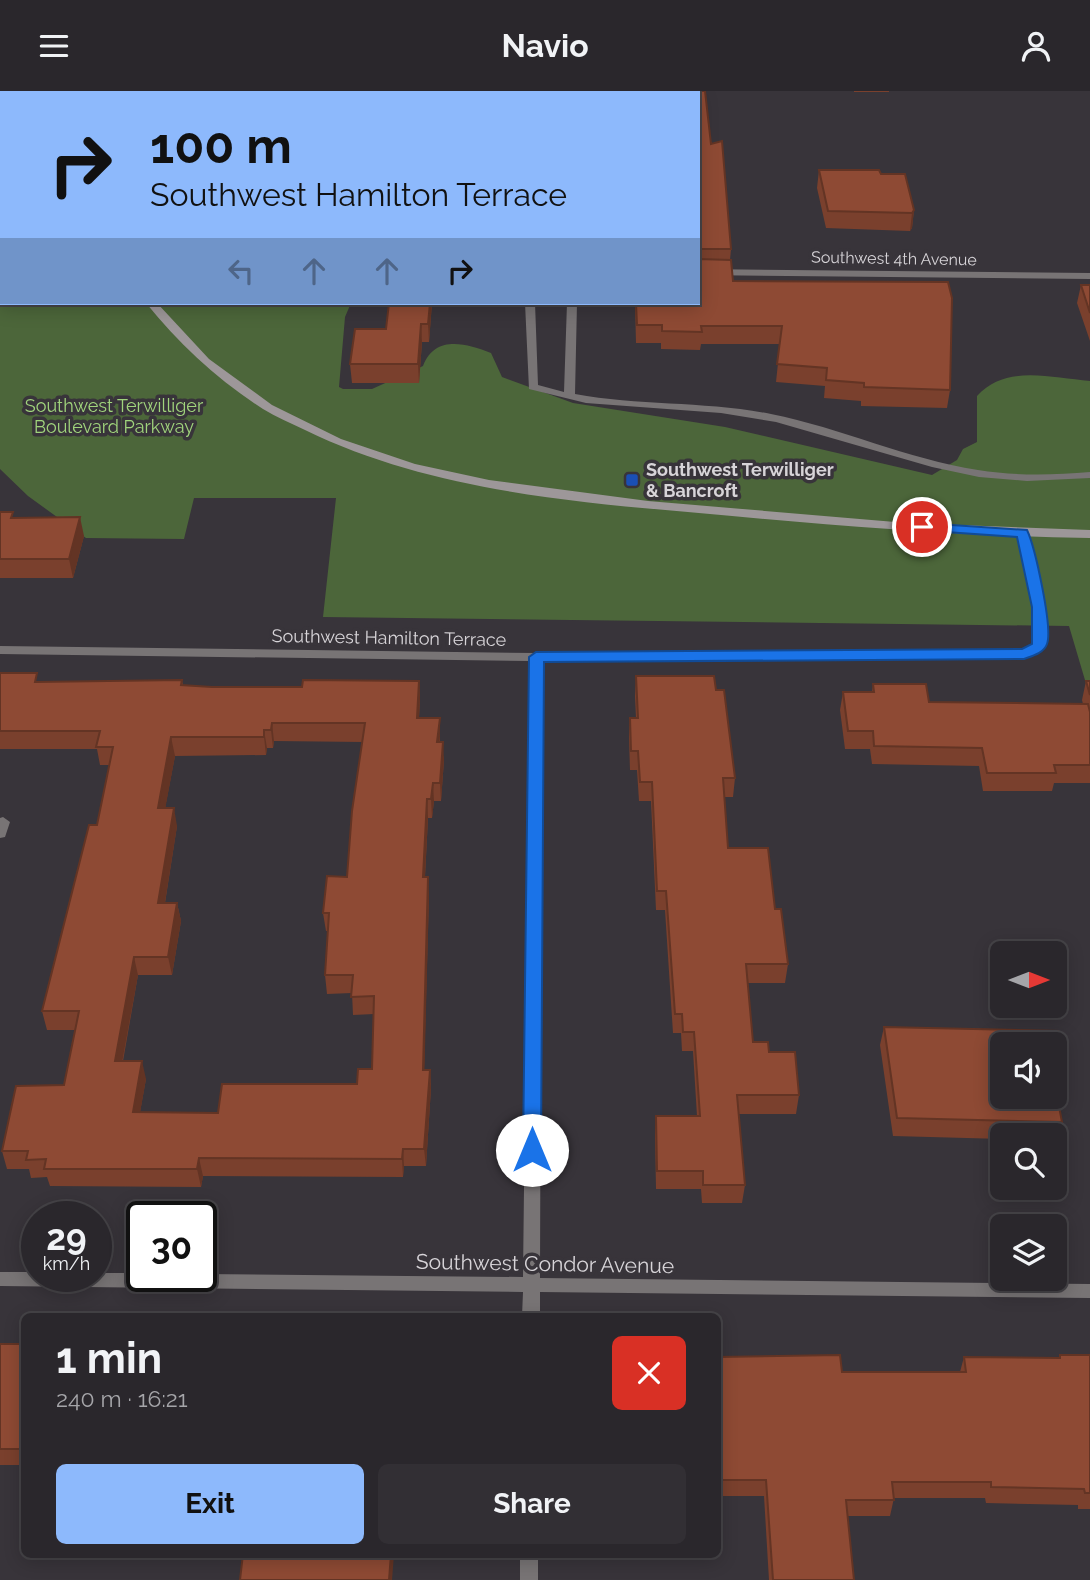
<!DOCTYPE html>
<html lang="en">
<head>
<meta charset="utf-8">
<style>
	body { margin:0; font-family:Raleway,sans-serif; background:#322f34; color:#f1f3f6; height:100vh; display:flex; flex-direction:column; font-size:26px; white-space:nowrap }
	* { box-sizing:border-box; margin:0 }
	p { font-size:23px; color:#a5a5a9 }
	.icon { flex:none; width:38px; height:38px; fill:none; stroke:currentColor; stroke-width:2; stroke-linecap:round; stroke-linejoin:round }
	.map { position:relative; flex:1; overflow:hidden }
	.drawer { position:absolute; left:21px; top:1222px; width:700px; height:245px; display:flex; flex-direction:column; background:#2a272c; border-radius:10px; box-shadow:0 4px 18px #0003,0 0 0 2px #464448 }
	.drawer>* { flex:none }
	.guide { position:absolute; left:0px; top:0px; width:700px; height:214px; box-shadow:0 4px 18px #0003,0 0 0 2px #464448; background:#8db9fc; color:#111; overflow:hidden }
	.needle { width:46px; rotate:90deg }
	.fabs { position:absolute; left:990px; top:850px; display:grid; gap:14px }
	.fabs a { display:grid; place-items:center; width:77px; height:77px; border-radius:10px; background:#2a272c; box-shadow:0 4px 18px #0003,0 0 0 2px #464448; font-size:35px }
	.speed { position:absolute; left:21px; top:1110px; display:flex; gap:14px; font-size:35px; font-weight:700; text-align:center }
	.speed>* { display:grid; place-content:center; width:91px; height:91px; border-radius:50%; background:#2a272c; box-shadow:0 4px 18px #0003,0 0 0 2px #464448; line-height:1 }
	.speed small { font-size:18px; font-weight:400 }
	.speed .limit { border:4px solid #111; border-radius:10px; background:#fff; color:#111 }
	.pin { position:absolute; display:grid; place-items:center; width:60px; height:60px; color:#fff; margin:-30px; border:4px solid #fff; border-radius:50%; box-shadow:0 2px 7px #0007 }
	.me { position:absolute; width:77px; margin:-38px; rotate:0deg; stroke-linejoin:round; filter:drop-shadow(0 0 5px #0008) }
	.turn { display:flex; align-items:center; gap:24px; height:147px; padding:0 35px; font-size:32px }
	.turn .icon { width:91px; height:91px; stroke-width:2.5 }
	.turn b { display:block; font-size:49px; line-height:60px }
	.lanes { display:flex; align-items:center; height:66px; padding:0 35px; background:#0003; justify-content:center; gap:35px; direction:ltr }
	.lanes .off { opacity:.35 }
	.round { display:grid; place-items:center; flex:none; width:74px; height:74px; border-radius:10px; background:#322f34 }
	.head { display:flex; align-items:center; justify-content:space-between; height:119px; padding:0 35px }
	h1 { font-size:42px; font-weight:700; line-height:52px }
	.cta { display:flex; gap:14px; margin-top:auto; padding:14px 35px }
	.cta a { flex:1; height:80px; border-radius:10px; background:#8db9fc; color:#111; font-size:28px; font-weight:700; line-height:80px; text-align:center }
	.cta a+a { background:#322f34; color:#f1f3f6 }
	header { display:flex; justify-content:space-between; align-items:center; height:91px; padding:0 35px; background:#2a272c; font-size:32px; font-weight:700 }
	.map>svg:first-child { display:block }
	.green { fill:#4c663a }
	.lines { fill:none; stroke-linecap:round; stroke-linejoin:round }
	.minor { fill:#787475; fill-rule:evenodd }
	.secondary { fill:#9d9799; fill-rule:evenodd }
	.wall { fill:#7a402d; fill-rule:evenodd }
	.shaded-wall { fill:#633424 }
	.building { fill:#8e4a34; stroke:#633424; stroke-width:2; fill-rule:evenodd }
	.route { fill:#1a73e8; stroke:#114b97; stroke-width:2 }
	.transit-dot { fill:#1a4fb4; stroke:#38343a; stroke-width:2.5 }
	.labels { text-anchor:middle; stroke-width:7; stroke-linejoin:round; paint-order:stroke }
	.far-street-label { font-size:16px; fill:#d7d4d8; stroke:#38343a }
	.park-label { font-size:18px; fill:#a0d47c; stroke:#38343a }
	.poi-label { font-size:18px; font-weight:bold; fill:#d7d4d8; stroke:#38343a; text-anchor:start }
	.street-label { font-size:18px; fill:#d7d4d8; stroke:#38343a }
	.near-street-label { font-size:21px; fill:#d7d4d8; stroke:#38343a }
</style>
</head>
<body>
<header><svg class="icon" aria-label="menu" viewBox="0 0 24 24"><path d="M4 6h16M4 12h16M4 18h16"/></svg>Navio<svg class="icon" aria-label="person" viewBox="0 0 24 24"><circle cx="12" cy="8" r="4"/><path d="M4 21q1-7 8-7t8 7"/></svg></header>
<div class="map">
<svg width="1090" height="1489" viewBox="0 0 1090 1489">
	<rect width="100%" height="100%" fill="#38343a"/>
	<path class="green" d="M0 0H166L2 2V212H351L345 226 339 296 343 298H372L423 275C435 244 465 252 491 262L502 286 573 312 725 336 932 384 957 369 963 358 977 351V305C1006 273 1050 287 1090 290V606L1069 535 323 526 336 407H194L184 448 86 447 28 405 0 378Z"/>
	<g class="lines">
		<path class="minor" d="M550 0H560V2H550Z
			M698 178 1090 182V188L698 184Z
			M525 212H535L538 294 564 301 567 212H577L575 303C640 315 706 310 771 323 841 337 907 368 978 379 1015 385 1053 384 1090 381V387L1027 390 979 386 932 376 776 331 721 322 586 312 529 298Z
			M1023 438 1029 442 1045 516 1047 552 1038 563 1029 566 542 570 540 1187 1090 1193V1207L540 1201V1225H522L523 1201 0 1195V1181H37V1185H96V1182H142V1185H201V1183L523 1186 530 570 0 563V555L536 562 1023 559 1035 551 1033 516 1017 442Z
			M3 726 10 731 5 746 0 747V727Z
			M520 1463H538V1489H520Z"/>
		<path class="secondary" d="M93 0H103L93 2Z
			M146 212H157L209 268 272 314 341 348 415 373 489 389 648 410 907 432 1090 439V447C970 445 851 436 732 425 589 412 436 403 305 339 291 332 276 326 263 318 218 289 179 253 146 212Z"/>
	</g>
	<path class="wall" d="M292 0H341V2H293Z
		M646 0H705L711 53 731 158 730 169 733 190 950 299 947 317 861 315V310L824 307 825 295 776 291 780 253H701L700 259 661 258V252H636L635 212H698V2H647Z
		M854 0H889V1H854Z
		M819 79 881 83 914 119 912 137 910 140 826 137 817 97Z
		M1081 194H1090V250L1077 212Z
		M432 212 429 251H422L419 292H352L350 273Z
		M0 421 14 427 84 445 73 487H0Z
		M0 582 39 591 182 589 183 594 212 596H302L419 590 420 608 419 627 440 645V651L444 669 441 710H434L432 727H428L425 786 429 805 424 979H430L431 997 426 1075H404L403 1086 203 1085 201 1096 50 1095 47 1086 31 1087 29 1078H7L2 1060 64 994 75 939H47L42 920 97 734 109 674H100L97 658H0ZM274 650 363 651 347 786 323 822 326 840H328L325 884 327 903 352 902 353 924 374 923 372 978 357 993 218 1022 140 1021 146 988 123 970 138 884H172L181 830 177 812H165L177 735 165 717 175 665 266 664 267 657H273Z
		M636 585 716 599 735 687 733 706H724L728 757 775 818 788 873 785 892H748L753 951 769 961 799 1004 796 1023H739L745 1094 742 1112H702L701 1098H656L655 1044 656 1025H697L693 960H682L681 942H673L665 819H656L651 710H639L637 679H630L629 646 630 627H636L635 605Z
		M1086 590H1090V692H1054L1052 700H983L979 675 872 673 870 658H845L840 619 843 601H872L873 593 929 611 1083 613 1082 609Z
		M884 936 1058 940 1066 977 1060 996H1055L1062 1031 1057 1050H1055V1045H1003V1048L893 1045 880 954ZM1003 954H1055V1006H1003Z
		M0 1253H24V1374H0Z
		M1060 1264H1090V1418H1078V1414L986 1412 985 1407H894L890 1425H847L854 1489H769L764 1405H718V1266L842 1281H960L964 1266 1059 1267Z"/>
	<path class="shaded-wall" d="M914 119 912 137 910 140 912 122Z
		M430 212H432L429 251 428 233Z
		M421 233 422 251 419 292 418 273Z
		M80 426 84 445 73 487 69 468Z
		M419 590 420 608 418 645 417 627Z
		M440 627V645L438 669 437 651Z
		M272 632 274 650 273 657 271 639Z
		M264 639 267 657 266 664 264 646Z
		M171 646 175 665 162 735 158 717Z
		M443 651 444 669 441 710 440 692Z
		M433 692 434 710 432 727 431 708Z
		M427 708 428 727 424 804 423 786Z
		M174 717 177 735 162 830 158 812Z
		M428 786 429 805 424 997 423 979Z
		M177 812 181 830 172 884 168 866Z
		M134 866 138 884 119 988 115 970Z
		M142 970 146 988 137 1039 133 1021Z
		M430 979 431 997 426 1075 424 1058Z
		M403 1058 404 1075 403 1086 402 1068Z
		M199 1067 203 1085 201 1096 197 1078Z
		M391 1463H394L392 1489H389Z"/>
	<path class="building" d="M429 0H482V2H429Z
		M648 0H705L711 53 722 50 731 158H699L698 162V2H648Z
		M819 79H879L881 83H905L914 119 912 122 828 120Z
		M698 168 731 169 733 190 948 191 952 207 950 299 864 296V292L826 289 827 277 777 273 782 235H701L702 241 662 240V234H637L636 212H698Z
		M1081 194H1090V222Z
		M389 212H430L428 233H421L418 273H350L355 238H386Z
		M0 421H13L11 427 80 426 69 468H0Z
		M0 582H37L35 591 182 589 181 594 212 596H302L303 589 419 590 417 627H440L437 651H443L440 692H433L431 708H427L423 786H428L423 979H430L424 1058H403L402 1068 199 1067 197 1078H44L46 1068 26 1069 28 1060H2L16 995 64 994 79 920H42L89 734H97L113 656H96L100 640H0ZM272 632H365L352 720 347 786 327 785 323 822H329L325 884H353L351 906 374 905 372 978H358L357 993H222L218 1022 133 1021 142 970H115L134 866H168L177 812H158L174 717H158L171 646H264V639H271Z
		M636 585H714L716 599H724L735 687H723L728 757H768L775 818H781L788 873H746L753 951H768L769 961H795L799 1004H737L745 1094H703V1080H657L656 1025H700L694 941H683L682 923H675L666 800H657L652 691H640L638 660H631L630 627H638Z
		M1086 590H1090V604Z
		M873 593H926L929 611 1088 613 1090 621V674H1054L1056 682H987L982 657 874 655 873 640H848L843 601H874Z
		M884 936 1058 940 1066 977H1055V954H1003V1006H1055V995L1062 1031 897 1027Z
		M0 1253H24V1358H0Z
		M840 1264 842 1281H966L964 1266 1060 1267V1264H1090V1402H1085L1084 1398 991 1396V1391H892L894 1409H846L854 1489H773L766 1389H718V1266Z
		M243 1463H391L389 1489H240Z"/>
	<path class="route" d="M922 432 1027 439C1035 456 1053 537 1047 553 1044 562 1032 565 1024 568L544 571 541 1059 532 1067 526 1064 523 1059 529 566 536 561 1022 558 1032 553V516L1017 446 917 439 915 436Z"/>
	<rect class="transit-dot" x="625" y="382" width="14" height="14" rx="3.5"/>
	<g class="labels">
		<g class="far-street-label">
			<text transform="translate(894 167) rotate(1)" y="6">Southwest 4th Avenue</text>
		</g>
		<g class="park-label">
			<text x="114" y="321">Southwest Terwilliger<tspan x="114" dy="21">Boulevard Parkway</tspan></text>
		</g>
		<g class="poi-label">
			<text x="646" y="385">Southwest Terwilliger<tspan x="646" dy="21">&amp; Bancroft</tspan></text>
		</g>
		<g class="street-label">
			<text transform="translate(389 547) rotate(1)" y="6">Southwest Hamilton Terrace</text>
		</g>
		<g class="near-street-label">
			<text transform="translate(545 1173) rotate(1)" y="7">Southwest Condor Avenue</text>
		</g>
	</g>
</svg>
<div class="fabs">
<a><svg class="needle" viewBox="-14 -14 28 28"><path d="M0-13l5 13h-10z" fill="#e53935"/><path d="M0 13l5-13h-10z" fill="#a5a5a9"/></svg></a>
<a><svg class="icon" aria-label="sound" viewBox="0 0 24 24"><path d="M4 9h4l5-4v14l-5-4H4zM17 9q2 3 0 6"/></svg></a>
<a><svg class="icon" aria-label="search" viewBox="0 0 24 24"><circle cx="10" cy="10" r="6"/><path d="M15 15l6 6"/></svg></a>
<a><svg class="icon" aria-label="layers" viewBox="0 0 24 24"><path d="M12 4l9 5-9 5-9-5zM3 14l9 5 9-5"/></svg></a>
</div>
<div class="speed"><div>29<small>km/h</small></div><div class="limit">30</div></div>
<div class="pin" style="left:922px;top:436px;background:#d93025"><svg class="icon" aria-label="arrive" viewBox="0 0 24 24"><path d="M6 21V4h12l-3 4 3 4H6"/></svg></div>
<svg class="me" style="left:532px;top:1059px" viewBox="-20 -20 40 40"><circle r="19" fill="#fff"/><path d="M0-13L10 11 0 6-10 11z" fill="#1a73e8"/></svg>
<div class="guide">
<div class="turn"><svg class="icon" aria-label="right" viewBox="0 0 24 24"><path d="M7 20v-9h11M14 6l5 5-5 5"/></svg><div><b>100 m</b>Southwest Hamilton Terrace</div></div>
<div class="lanes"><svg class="icon off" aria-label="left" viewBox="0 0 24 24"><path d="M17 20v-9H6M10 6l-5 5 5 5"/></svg><svg class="icon off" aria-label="ahead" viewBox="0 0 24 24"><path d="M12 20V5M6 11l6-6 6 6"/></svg><svg class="icon off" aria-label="ahead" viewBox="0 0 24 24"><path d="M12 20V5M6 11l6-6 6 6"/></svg><svg class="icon" aria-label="right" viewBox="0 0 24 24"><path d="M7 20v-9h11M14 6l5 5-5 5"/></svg></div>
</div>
<section class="drawer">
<div class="head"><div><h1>1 min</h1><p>240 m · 16:21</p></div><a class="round" style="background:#d93025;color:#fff"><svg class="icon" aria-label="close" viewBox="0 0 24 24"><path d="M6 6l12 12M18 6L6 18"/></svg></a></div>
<div class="cta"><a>Exit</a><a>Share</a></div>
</section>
</div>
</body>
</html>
